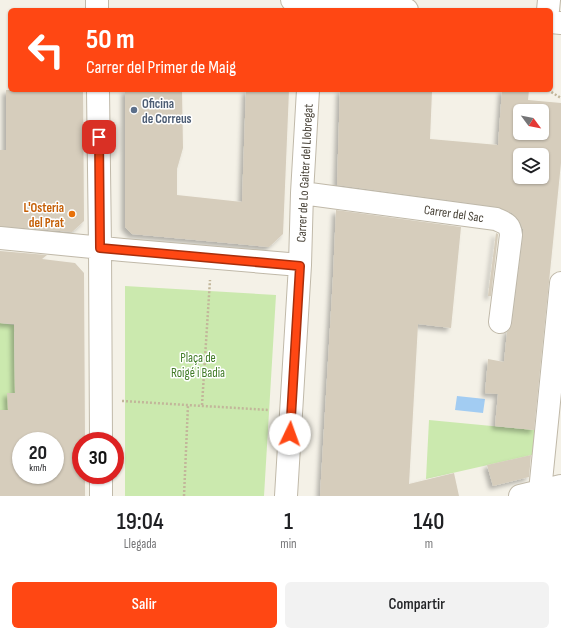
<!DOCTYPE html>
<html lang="es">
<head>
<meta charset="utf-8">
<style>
	body { margin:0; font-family:"Sofia Sans Condensed",sans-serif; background:#f2f2f2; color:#202124; height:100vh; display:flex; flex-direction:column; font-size:15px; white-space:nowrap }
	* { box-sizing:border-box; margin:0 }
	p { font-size:13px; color:#757577 }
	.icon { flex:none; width:22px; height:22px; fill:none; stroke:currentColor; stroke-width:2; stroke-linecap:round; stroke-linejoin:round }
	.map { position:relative; height:496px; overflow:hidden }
	.panel { display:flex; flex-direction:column; background:#fff; flex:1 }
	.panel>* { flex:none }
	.guide { position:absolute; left:8px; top:8px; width:545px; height:84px; border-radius:6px; box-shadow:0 1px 3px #0004; background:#ff4713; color:#fff; overflow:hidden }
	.needle { width:26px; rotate:122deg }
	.controls { position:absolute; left:513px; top:104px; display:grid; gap:8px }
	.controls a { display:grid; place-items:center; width:36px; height:36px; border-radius:6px; background:#fff; box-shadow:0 1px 3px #0004; font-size:20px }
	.speed { position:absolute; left:12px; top:432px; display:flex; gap:8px; font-size:20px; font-weight:700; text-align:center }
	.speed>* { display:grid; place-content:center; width:52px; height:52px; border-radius:50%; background:#fff; box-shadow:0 1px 3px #0004; line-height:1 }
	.speed small { font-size:10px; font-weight:400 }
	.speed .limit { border:6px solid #d22; background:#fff; color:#111 }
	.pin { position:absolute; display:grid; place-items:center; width:34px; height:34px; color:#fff; margin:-17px; border-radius:8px; box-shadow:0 2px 6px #0006 }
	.me { position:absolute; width:44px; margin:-22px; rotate:3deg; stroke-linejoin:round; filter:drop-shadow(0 0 3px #0008) }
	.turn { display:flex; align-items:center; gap:14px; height:84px; padding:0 12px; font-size:18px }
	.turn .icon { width:52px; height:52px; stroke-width:2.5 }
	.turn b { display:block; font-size:28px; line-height:34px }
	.eta { display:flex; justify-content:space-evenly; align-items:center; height:68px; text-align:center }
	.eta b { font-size:24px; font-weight:600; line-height:28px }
	.primary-button { display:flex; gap:8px; margin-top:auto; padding:8px 12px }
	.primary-button a { flex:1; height:46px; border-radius:6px; background:#ff4713; color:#fff; font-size:16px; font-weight:600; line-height:46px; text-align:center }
	.primary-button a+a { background:#f2f2f2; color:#202124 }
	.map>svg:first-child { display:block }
	.green { fill:#cbe9ae }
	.water { fill:#a2ccf2 }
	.building { fill:#d6cdbc; fill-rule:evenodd; filter:url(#shadow) }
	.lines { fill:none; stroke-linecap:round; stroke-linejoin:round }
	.minor-casing { stroke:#c0b9a9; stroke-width:24 }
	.path { stroke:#c2b69a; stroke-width:2.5; stroke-dasharray:2 2; stroke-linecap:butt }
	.minor { stroke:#fff; stroke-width:22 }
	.route-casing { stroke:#a62e0c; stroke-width:10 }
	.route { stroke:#ff4713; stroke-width:7 }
	.service-dot { fill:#5c6f8a; stroke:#fff; stroke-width:1.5 }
	.food-dot { fill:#e8710a; stroke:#fff; stroke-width:1.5 }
	.labels { text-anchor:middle; stroke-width:3; stroke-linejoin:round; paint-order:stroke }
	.service-label { font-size:13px; font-weight:bold; fill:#4e5e75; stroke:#fff; text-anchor:start }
	.street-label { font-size:13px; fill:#474136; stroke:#fff }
	.food-label { font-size:13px; font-weight:bold; fill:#c56008; stroke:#fff; text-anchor:end }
	.park-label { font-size:13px; fill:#417b27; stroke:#fff }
</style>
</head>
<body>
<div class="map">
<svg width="561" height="496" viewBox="0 0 561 496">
	<defs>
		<filter id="shadow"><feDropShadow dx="-3.5" dy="3.5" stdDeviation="2" flood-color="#0004"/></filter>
	</defs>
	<rect width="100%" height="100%" fill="#f4f1e7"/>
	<path class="green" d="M125 286 276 295 264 496H125Z
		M0 323 15 325 16 332H14L15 393 0 433Z
		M429 420 535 430 532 455 426 479Z"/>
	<path class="water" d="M457 396 485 399 483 413 455 410Z"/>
	<path class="building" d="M6 90H83L84 221 72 232 0 226V150H6Z
		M125 90H182L183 148 177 169V195L242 202 246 90H289L283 234 269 247 132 234 125 227Z
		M340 90H415L432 91 430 139 498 145 502 90H529L528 100 561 103V163L534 430 495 426 498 394 485 393 488 359 504 362 507 332 510 329 512 324 523 237V229L520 222 517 218 512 213 498 207 337 185ZM520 111H542V133H520ZM520 155H542V177H520Z
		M336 210 461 227 451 328 418 324 409 484 454 473 459 496H320L333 277Z
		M496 233 498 234V235L491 296H488Z
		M0 251 47 255 42 259 75 263 84 273 85 441H81V475H85V496H0V410H8L7 393H15L14 324 0 323ZM21 441H55V475H21Z
		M531 455 529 477 493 486 487 465Z"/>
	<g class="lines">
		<defs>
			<path id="minor" d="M292 0 407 10
				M97 10V0
				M548 10 549 0
				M551 22 561 23
				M98 90 100 248 101 441
				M302 193 496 219C505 223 510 224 511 235L500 322
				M0 238 123 250 300 265
				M101 475V496
				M540 491 561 283
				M286 496 300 265 302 193 308 90
				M520 496 561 486"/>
		</defs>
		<use href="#minor" class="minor-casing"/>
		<path class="path" d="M548 90 561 98
			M122 401 269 410
			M202 405 210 280
			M184 496 188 405"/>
		<use href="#minor" class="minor"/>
	</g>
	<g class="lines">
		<defs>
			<path id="route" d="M99 137 100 248 300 266 290 434"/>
		</defs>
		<use href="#route" class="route-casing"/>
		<use href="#route" class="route"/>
	</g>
	<circle class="service-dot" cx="134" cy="110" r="4"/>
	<circle class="food-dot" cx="72" cy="214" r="4"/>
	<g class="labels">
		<g class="service-label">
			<text x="142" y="108">Oficina<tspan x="142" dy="15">de Correus</tspan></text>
		</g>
		<g class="street-label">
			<text transform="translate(304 173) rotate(-87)" y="5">Carrer de Lo Gaiter del Llobregat</text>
			<text transform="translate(454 213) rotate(8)" y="5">Carrer del Sac</text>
		</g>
		<g class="food-label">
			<text x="64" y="212">L'Osteria<tspan x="64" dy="15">del Prat</tspan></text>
		</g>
		<g class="park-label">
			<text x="198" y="362">Plaça de<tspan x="198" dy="15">Roigé i Badia</tspan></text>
		</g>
	</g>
</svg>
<div class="controls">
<a><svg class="needle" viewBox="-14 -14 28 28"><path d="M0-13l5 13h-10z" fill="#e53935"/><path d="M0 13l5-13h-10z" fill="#757577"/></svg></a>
<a><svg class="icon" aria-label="layers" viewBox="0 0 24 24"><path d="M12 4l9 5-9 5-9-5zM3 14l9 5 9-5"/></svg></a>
</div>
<div class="speed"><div>20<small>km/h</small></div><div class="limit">30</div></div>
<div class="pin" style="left:99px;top:137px;background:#d93025"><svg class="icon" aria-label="arrive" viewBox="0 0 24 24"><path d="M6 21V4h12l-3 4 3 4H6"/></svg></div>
<svg class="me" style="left:290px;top:434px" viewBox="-20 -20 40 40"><circle r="19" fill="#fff"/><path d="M0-13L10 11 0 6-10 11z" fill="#ff4713"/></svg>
<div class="guide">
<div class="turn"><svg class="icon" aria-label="left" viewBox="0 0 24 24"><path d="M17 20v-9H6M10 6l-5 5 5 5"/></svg><div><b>50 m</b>Carrer del Primer de Maig</div></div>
</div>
</div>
<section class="panel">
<div class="eta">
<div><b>19:04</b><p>Llegada</p></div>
<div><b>1</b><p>min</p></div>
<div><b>140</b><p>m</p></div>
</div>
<div class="primary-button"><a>Salir</a><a>Compartir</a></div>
</section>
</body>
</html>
